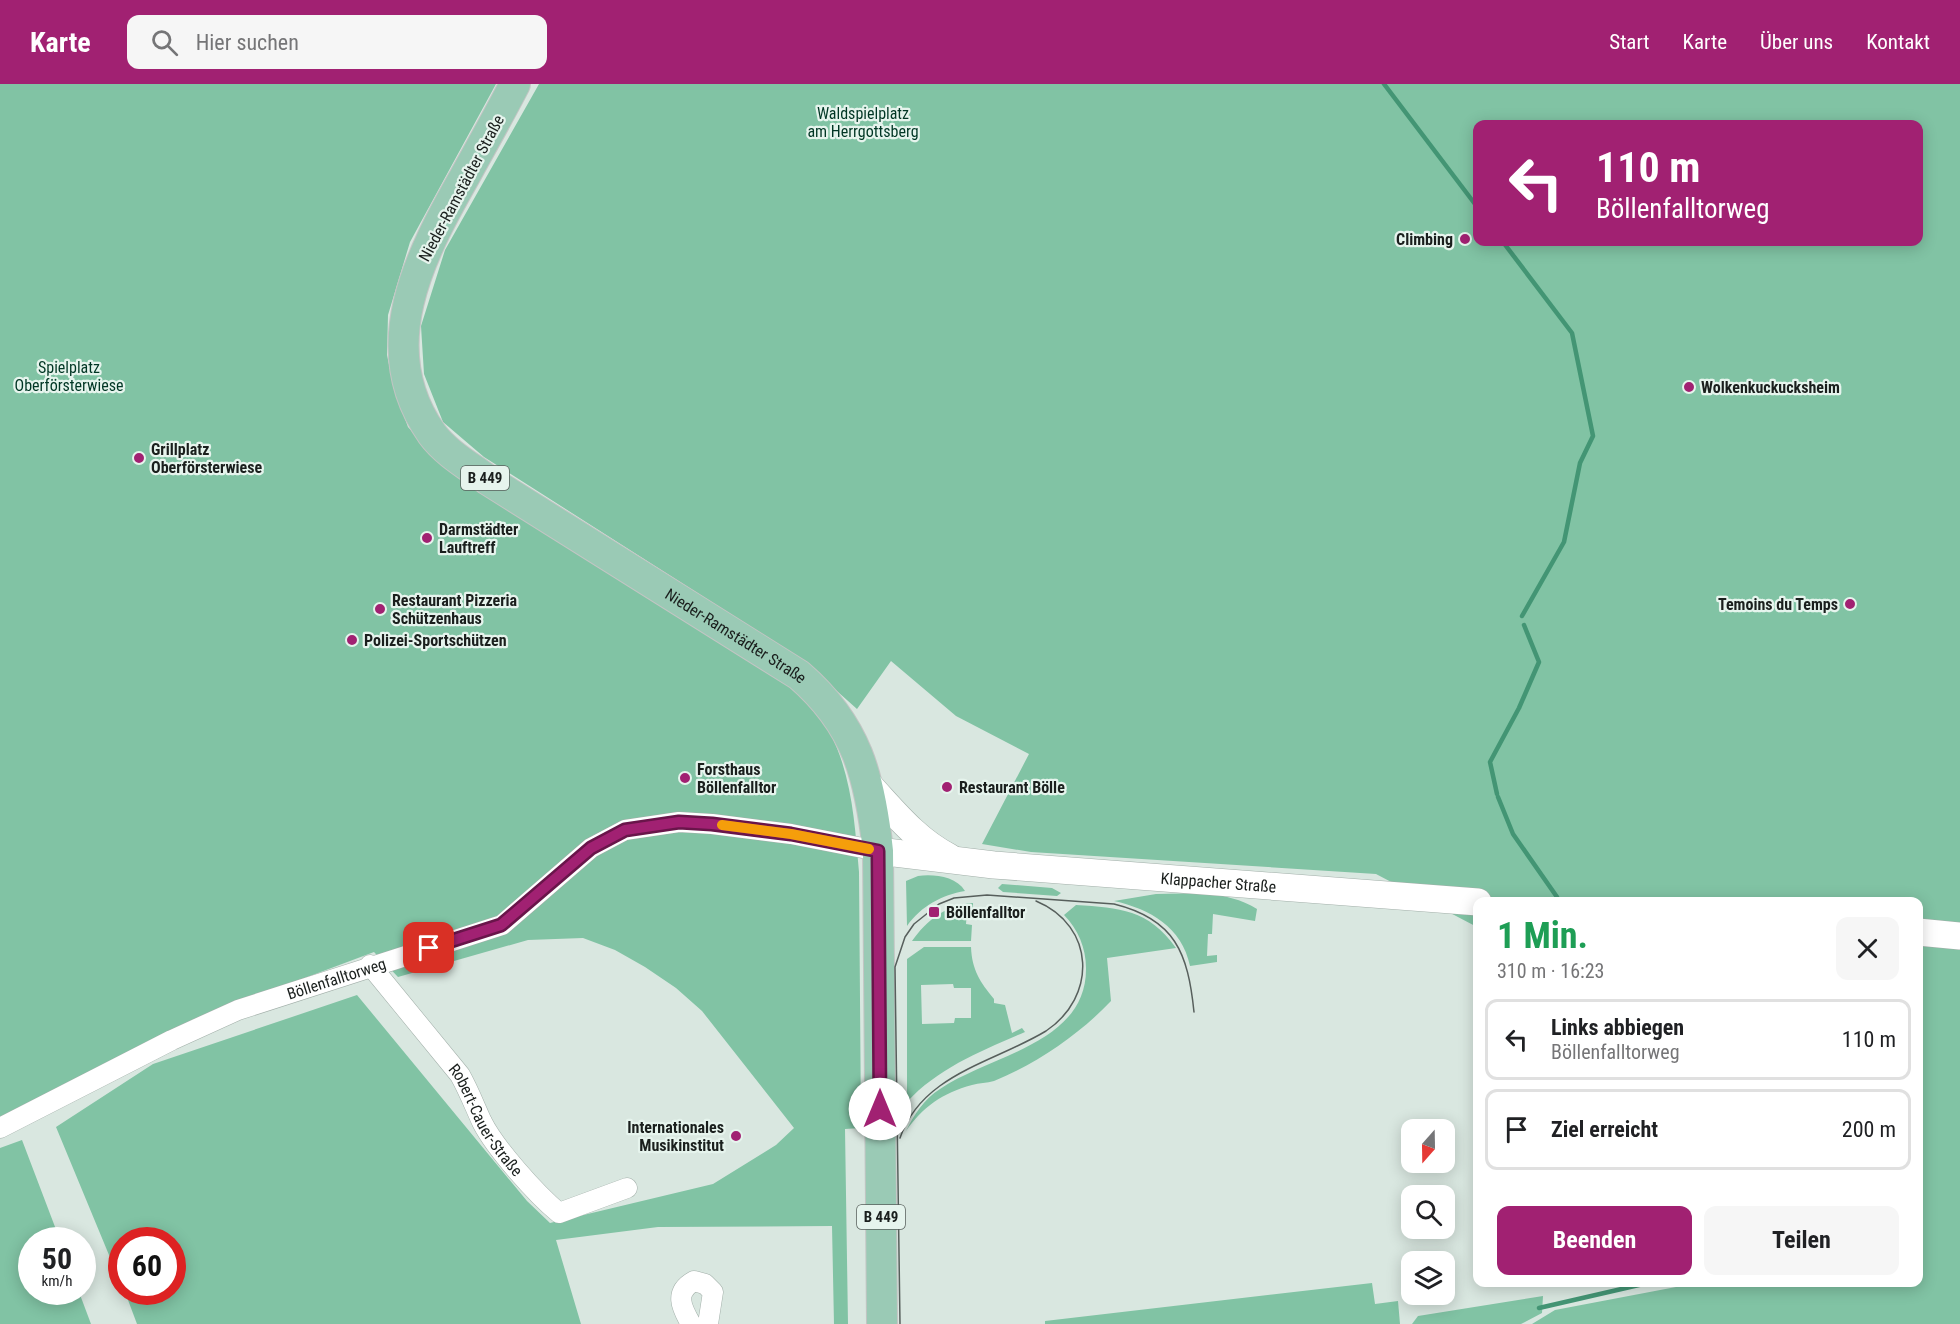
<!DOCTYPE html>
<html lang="de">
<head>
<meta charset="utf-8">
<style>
	body { margin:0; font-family:"Roboto Condensed",sans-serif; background:#f6f6f6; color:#202124; height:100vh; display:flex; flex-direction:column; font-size:22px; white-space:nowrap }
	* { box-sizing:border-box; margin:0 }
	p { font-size:20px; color:#757577 }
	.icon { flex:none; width:33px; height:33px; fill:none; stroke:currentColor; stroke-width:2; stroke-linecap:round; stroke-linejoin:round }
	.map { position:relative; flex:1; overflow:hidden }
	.panel { position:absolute; left:1473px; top:813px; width:450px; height:390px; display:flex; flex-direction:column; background:#fff; border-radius:12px; box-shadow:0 3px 15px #0003 }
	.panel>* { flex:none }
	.top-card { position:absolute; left:1473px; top:36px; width:450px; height:126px; border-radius:12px; box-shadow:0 3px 15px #0003; background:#a12172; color:#fff; overflow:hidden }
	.needle { width:39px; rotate:200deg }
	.controls { position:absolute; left:1401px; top:1035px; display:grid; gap:12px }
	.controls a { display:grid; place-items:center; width:54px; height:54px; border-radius:12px; background:#fff; box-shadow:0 3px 15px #0003; font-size:30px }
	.speed { position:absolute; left:18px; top:1143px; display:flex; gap:12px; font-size:30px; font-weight:700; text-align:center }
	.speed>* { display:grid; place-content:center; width:78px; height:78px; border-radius:50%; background:#fff; box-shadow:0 3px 15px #0003; line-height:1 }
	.speed small { font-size:15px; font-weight:400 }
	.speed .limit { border:9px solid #d22; background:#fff; color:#111 }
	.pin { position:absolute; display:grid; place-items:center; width:51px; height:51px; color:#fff; margin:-26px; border-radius:12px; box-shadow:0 3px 9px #0006 }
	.me { position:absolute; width:66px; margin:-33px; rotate:0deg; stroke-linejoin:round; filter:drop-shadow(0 0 4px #0008) }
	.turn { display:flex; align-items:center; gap:21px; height:126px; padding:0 24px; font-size:27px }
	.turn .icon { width:78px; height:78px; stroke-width:2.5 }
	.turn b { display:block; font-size:42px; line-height:51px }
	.round { display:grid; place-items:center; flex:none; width:63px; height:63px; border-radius:12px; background:#f6f6f6 }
	.summary { display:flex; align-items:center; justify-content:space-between; height:102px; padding:0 24px }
	h1 { font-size:36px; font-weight:700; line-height:45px; color:#1e9e55 }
	.button { display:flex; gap:12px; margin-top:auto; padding:12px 24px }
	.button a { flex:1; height:69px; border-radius:12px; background:#a12172; color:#fff; font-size:24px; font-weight:700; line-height:69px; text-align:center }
	.button a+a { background:#f6f6f6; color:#202124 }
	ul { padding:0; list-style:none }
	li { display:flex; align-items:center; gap:18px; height:81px; margin:0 12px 9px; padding:0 12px; border:3px solid #e0e0e0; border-radius:12px }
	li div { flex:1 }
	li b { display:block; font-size:22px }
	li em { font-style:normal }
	header { display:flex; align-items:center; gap:36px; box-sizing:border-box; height:84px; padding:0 30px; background:#a12172; color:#fff }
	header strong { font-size:28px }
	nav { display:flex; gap:33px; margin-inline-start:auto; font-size:21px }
	.search { width:420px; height:54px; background:#f6f6f6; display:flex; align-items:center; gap:15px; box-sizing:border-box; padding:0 21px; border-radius:12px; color:#757577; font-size:22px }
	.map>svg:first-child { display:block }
	.green { fill:#81c3a4; fill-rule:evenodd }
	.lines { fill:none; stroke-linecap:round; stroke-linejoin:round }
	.stream { stroke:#439574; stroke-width:4.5 }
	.street-casing { stroke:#a2afa9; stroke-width:21 }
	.secondary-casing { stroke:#a2afa9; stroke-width:28 }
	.primary-casing { stroke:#c3c5c4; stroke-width:32 }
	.street { stroke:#fff; stroke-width:20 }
	.secondary { stroke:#fff; stroke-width:27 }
	.primary { stroke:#9acab5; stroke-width:30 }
	.tram { stroke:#575f5c; stroke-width:1.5 }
	.route-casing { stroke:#69154a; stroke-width:15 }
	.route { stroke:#a12172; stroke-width:10 }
	.slow { stroke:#f59e0b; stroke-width:10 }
	.poi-dot { fill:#a12172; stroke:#e6f4ed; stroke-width:2 }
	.labels { text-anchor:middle; stroke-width:4.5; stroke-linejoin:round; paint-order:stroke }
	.shield { fill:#e6f4ed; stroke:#575f5b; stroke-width:1.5 }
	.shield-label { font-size:15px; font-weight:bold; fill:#1a1f1d }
	.park-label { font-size:16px; fill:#003624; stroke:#e6f4ed }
	.street-label { font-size:16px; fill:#1a1f1d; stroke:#e6f4ed }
	.poi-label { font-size:16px; font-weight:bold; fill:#1a1f1d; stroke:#e6f4ed; text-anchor:start }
</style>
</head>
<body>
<header>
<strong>Karte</strong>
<div class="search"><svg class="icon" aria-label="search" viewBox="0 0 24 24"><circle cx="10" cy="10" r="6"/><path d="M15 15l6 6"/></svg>Hier suchen</div>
<nav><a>Start</a><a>Karte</a><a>Über uns</a><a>Kontakt</a></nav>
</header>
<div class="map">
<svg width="1960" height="1240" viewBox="0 0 1960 1240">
	<rect width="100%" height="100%" fill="#d9e7e0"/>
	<path class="green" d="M0 0H496L410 158 388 231 387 271 394 305 408 343 444 383 788 600C802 615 820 631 830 649 852 691 855 742 859 788L861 1044 845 1045 848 1240H834L832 1142 658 1143 556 1156 581 1240H137L125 1208H172V1156H122L121 1200 56 1043 153 980 357 911 527 1117 550 1139 713 1100 776 1061 794 1044 702 927 676 904 645 883 615 866 583 854 528 856 398 893 374 868 227 923 0 1035Z
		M539 0H1960V1240H1532L1555 1226 1697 1199 1918 1198V818H1478L1477 843 1376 790 1031 768 982 760 1029 670 956 632 891 577 857 625 801 575 484 373 443 338 424 290 421 242 445 166ZM1478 40H1918V158H1478Z
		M918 792C933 790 956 792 965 807 942 811 921 822 907 842L906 797Z
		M1002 800 1052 804 1061 809 1057 812 1003 808 998 804Z
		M1206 809C1225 812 1241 815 1257 825L1255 837 1213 830 1212 850H1208L1207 872 1217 871V878L1190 882C1182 843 1150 825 1114 817L1156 810Z
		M973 819V827H967L966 840 972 841 971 857H912C927 836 946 821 973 819Z
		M1076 821C1120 824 1148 825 1176 864L1107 874 1111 917C1080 950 1036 980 994 997 987 999 979 999 972 1001 942 1009 923 1023 906 1047 914 1031 924 1015 940 1005 989 971 1087 960 1086 884 1086 864 1078 845 1064 831Z
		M924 863H971C972 886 980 898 994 915V919L1005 921 1012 949 1022 944 1025 948C983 966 938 984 907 1018V875ZM953 900 954 904H971V934H955L954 939 922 940 921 901Z
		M22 1056 60 1156H32V1208H79L91 1240H0V1064Z
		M1372 1199 1375 1220 1398 1217 1400 1240H1045V1237Z
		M1543 1212 1542 1229 1521 1240H1412L1418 1232Z"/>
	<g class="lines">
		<path class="stream" d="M1384 0 1478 124
			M1503 158 1572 249 1593 352 1580 379 1564 458 1522 532
			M1497 710 1490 678 1519 624 1539 578 1524 541
			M1498 713 1513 750 1557 813
			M1539 1224 1652 1198"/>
		<defs>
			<g id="street">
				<path id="s1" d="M370 881 460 991C469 1007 475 1023 482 1038 495 1064 536 1110 559 1129L627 1104"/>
				<path id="s2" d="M0 1044 172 956 238 926 502 841 591 764 625 746 679 738 712 740 791 750 878 767"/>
				<path d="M691 1240C681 1223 674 1208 694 1197L705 1200 713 1208 708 1240"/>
			</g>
			<g id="secondary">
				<path d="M869 701C894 728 916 756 949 773"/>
				<path id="s3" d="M878 767 994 781 1478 818"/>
				<path d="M1918 848 1960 852"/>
			</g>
			<g id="primary">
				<path id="s4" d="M515 0C499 31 482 61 465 92 420 171 371 264 432 350 446 369 469 382 488 396L799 591C857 641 870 693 878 767L882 1240"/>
			</g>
		</defs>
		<use href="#street" class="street-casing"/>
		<use href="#secondary" class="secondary-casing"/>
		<use href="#primary" class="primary-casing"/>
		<use href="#street" class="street"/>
		<use href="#secondary" class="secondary"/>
		<use href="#primary" class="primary"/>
		<path class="tram" d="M900 1054C922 990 993 979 1046 947 1097 913 1096 842 1036 817
			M900 1240 895 883 905 853 914 840 939 820 954 814 987 811 1114 820C1175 835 1188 869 1194 928"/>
	</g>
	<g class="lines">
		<defs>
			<path id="route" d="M429 864 501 841 591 764 625 746 679 738 712 740 791 750 878 767 880 1025"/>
		</defs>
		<use href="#route" class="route-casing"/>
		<use href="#route" class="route"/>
		<path class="slow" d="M722 741 791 750 869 765"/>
	</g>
	<g class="poi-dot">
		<circle cx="1465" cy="155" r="6"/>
		<circle cx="1689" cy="303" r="6"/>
		<circle cx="139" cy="374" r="6"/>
		<circle cx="427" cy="454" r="6"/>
		<circle cx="1850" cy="520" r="6"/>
		<circle cx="380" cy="525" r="6"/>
		<circle cx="352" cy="556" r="6"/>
		<circle cx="685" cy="694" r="6"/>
		<circle cx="947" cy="703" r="6"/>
		<rect x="928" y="822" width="12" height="12" rx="3"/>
		<circle cx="736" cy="1052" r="6"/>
	</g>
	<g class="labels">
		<g class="shield">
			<rect x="461" y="382" width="48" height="24" rx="4.5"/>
			<rect x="857" y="1121" width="48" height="24" rx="4.5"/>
		</g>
		<g class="shield-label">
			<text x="485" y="399">B 449</text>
			<text x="881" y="1138">B 449</text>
		</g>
		<g class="park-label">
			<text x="863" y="35">Waldspielplatz<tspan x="863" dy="18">am Herrgottsberg</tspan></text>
			<text x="69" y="289">Spielplatz<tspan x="69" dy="18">Oberförsterwiese</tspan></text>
		</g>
		<g class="street-label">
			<text transform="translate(461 104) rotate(-62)" y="6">Nieder-Ramstädter Straße</text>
			<text dy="6" stroke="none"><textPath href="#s4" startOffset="747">Nieder-Ramstädter Straße</textPath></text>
			<text dy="6" stroke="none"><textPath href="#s3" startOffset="342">Klappacher Straße</textPath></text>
			<text dy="6" stroke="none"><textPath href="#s2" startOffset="369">Böllenfalltorweg</textPath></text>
			<text dy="6" stroke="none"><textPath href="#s1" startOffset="194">Robert-Cauer-Straße</textPath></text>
		</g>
		<g class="poi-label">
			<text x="1453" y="161" text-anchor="end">Climbing</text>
			<text x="1701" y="309">Wolkenkuckucksheim</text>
			<text x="151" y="371">Grillplatz<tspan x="151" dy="18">Oberförsterwiese</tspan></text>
			<text x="439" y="451">Darmstädter<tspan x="439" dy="18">Lauftreff</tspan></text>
			<text x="392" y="522">Restaurant Pizzeria<tspan x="392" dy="18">Schützenhaus</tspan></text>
			<text x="1838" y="526" text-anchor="end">Temoins du Temps</text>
			<text x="364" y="562">Polizei-Sportschützen</text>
			<text x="697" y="691">Forsthaus<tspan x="697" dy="18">Böllenfalltor</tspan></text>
			<text x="959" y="709">Restaurant Bölle</text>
			<text x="946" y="834">Böllenfalltor</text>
			<text x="724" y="1049" text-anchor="end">Internationales<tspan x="724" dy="18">Musikinstitut</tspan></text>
		</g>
	</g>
</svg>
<div class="controls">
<a><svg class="needle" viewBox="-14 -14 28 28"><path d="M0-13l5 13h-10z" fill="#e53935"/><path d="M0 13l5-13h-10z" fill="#757577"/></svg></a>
<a><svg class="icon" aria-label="search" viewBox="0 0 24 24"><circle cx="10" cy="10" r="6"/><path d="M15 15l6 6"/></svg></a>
<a><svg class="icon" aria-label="layers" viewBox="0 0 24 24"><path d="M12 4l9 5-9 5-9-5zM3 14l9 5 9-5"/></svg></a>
</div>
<div class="speed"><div>50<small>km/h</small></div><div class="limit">60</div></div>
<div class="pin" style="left:429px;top:864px;background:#d93025"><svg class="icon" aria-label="arrive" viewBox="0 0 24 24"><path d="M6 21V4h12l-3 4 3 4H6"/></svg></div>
<svg class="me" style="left:880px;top:1025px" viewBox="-20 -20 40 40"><circle r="19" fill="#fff"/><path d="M0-13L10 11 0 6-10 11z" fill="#a12172"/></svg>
<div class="top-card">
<div class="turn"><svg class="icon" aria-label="left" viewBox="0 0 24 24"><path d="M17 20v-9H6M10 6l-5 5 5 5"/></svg><div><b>110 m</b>Böllenfalltorweg</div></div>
</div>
<section class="panel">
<div class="summary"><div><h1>1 Min.</h1><p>310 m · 16:23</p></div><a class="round"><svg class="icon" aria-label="close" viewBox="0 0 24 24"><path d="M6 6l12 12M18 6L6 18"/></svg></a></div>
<ul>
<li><svg class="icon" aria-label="left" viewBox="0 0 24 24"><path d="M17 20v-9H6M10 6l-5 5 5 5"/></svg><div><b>Links abbiegen</b><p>Böllenfalltorweg</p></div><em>110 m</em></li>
<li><svg class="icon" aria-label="arrive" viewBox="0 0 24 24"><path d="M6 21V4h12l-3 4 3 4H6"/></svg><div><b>Ziel erreicht</b></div><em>200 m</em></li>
</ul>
<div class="button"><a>Beenden</a><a>Teilen</a></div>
</section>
</div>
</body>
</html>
